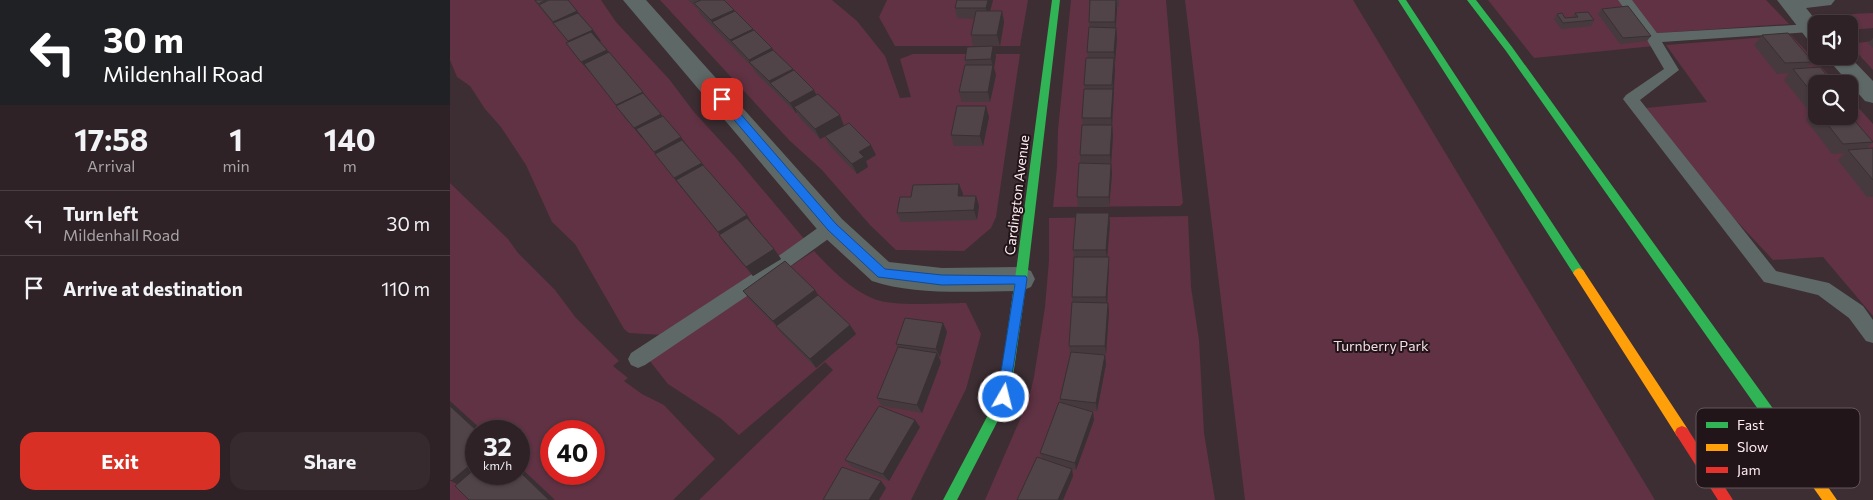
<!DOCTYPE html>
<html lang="en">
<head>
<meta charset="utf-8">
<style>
	body { margin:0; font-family:Commissioner,sans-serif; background:#362a2e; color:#f1f3f6; height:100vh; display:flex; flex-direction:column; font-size:19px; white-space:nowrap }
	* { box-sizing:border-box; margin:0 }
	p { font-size:16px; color:#a7a4a7 }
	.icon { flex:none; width:28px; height:28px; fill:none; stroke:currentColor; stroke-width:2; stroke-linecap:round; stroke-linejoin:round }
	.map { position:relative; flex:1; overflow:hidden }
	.drawer { display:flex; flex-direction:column; background:#2e2226; width:450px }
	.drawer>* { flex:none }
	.hud { background:#202124; color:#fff; overflow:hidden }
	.fabs { position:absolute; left:1358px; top:15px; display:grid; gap:10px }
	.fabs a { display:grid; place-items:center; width:50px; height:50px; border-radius:10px; background:#2e2226; box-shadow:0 1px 4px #0004,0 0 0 1px #493f43; font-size:25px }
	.speed { position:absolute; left:15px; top:420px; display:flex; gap:10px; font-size:25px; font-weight:700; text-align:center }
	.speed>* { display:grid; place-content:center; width:65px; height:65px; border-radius:50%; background:#2e2226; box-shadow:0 1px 4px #0004,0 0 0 1px #493f43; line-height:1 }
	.speed small { font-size:12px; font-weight:400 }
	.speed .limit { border:8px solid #d22; background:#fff; color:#111 }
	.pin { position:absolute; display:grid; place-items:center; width:42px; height:42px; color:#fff; margin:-21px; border-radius:10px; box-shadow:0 2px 8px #0006 }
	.me { position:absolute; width:55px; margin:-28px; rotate:8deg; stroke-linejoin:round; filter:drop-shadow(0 0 4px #0008) }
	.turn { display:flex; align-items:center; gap:18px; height:105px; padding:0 20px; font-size:22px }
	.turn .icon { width:65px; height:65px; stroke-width:2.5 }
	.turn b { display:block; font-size:35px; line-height:42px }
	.eta { display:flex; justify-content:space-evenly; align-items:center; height:85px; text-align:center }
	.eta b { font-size:30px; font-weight:700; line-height:35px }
	.primary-button { display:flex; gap:10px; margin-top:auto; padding:10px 20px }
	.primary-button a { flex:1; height:58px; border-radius:15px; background:#d93025; color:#fff; font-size:20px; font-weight:700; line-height:58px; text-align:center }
	.primary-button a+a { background:#362a2e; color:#f1f3f6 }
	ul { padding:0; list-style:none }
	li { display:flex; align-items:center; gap:15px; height:65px; padding:0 20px; border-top:1px solid #493f43 }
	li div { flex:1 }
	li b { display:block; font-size:19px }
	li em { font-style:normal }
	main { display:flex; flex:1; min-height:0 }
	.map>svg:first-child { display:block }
	.green { fill:#603243; fill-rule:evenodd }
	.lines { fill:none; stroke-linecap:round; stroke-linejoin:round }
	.lane { fill:#5e6866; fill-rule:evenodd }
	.street { fill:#5e6866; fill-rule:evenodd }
	.fast { fill:#30b455; fill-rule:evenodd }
	.slow { fill:#ff9f0a; fill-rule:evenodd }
	.jam { fill:#e5322d; fill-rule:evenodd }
	.wall { fill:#463a3f }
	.shaded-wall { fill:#393033 }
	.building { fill:#514449; stroke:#393033 }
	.route { fill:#1a73e8; stroke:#114b97 }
	.labels { text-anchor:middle; stroke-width:4; stroke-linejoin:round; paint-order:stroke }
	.street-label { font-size:14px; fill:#ffecf2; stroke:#211519 }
	.park-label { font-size:14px; fill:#f5dce4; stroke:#211519 }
	.key { fill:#211519; stroke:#64565a; stroke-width:1 }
	.key-label { font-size:14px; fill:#ffecf2 }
</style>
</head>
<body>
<main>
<section class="drawer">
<div class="hud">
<div class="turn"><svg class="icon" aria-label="left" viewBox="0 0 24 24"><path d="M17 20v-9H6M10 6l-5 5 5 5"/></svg><div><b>30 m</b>Mildenhall Road</div></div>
</div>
<div class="eta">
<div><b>17:58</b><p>Arrival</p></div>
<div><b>1</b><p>min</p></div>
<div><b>140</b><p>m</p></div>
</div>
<ul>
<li><svg class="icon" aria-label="left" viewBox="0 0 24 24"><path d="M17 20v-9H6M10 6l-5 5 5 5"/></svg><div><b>Turn left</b><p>Mildenhall Road</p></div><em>30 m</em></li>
<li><svg class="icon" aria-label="arrive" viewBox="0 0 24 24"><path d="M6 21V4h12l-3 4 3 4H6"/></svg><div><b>Arrive at destination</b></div><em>110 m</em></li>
</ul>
<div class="primary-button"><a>Exit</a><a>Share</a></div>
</section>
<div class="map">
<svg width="1423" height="500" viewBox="0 0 1423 500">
	<rect width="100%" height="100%" fill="#3d2e33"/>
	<path class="green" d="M0 0H151L166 22 219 79 244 112 286 158 356 241 213 335 179 333 174 329 125 244 102 222 76 165 51 127 35 109 20 86 7 77 0 60Z
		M210 0H382L407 21 435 56 450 98 461 97 450 59 463 54H570L546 217 541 228 514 251 446 250 420 225 371 169 340 141Z
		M437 0H578L570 46H445L429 17Z
		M621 0H716C722 68 726 135 733 203L730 206 603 207 607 167 608 130Z
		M735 0H903L1205 500H795Z
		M1038 0H1169L1204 46 1084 58Z
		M1179 0H1316L1339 24 1207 33Z
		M1423 13V28L1399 30V24H1395L1402 14Z
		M1341 35 1387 84H1366V116H1399V97L1423 124V316L1373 257 1323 260 1279 213 1196 108 1257 102 1216 45Z
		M1423 41V70L1399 44Z
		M0 183 58 239 68 253 105 290 126 318 169 361 163 366 178 378 174 381 192 394 214 405 265 459 223 500H0ZM26 431H69V474H26ZM101 431H144V474H101Z
		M738 216 741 287 749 340 754 433 765 500H535L578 401 584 377 595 307 599 260V218Z
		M364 251C381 269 400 289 424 299 444 307 492 303 516 303L531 334 516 389 461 500H249L383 370 375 362 289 435 270 418 218 384 199 360Z"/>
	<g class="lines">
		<path class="lane" d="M1168 0H1182L1207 33 1360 24 1365 25V31L1360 32 1212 42 1229 70 1190 100 1326 271 1379 283 1413 306 1423 320V343L1416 341 1399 318 1368 295 1314 282 1176 103 1173 99 1176 95 1214 69 1197 40Z
			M382 220 388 222 391 227 388 232 328 275 195 365 188 368 181 365 178 359 181 353 316 265 376 222Z"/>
		<path class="street" d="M173 0H196L392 219 439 262 492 268 571 267 581 271 585 279 581 287 571 291C526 291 465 296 422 281L372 235Z
			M1327 0H1385L1381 5 1356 8 1369 24H1366V42L1358 40Z
			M1375 56H1399L1423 81V103L1415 101Z"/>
		<path class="fast" d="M602 0H610L577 279 560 397 507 500H493L548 396 565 279Z
			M948 0H956L1133 270 1135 273 1133 276H1125Z
			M1017 0H1026L1062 47 1332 421 1334 425 1332 429 1327 431 1322 429 1056 51Z"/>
		<path class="slow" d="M1129 268 1133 270 1237 428 1239 432 1237 436 1232 438 1227 436 1125 276 1123 273 1125 270Z
			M1327 419 1332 421 1387 500H1372L1322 429 1320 425 1322 421Z"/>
		<path class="jam" d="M1232 426 1237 428 1283 500H1268L1227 436 1225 432 1227 428Z"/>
	</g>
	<path class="wall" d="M84 0H118L143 30 151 41H150L193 92 212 116 303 225 324 249 331 259 303 276 276 245 269 235H270L233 190 206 154 174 117 166 106H167L140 72 124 54 116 43 118 42Z
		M238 0H274L322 48 324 51 343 69 394 125 426 155 416 161 418 167 407 174 380 146 375 137 370 139 349 117 347 113H346L305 72 303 68 250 14 248 9Z
		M507 0H543L540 11H552L554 22 550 46H523L521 35 524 19 507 18 505 8Z
		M639 0H669V7H667L666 28 667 38 665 63H664L665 69 663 92 664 100 662 126 663 135 661 164 662 174 659 207H628L627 197 630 163V155L633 125 632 118 635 89 634 85 638 58 637 52 639 27Z
		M1152 9 1201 36 1197 41 1170 44 1148 14Z
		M1125 13 1144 20 1141 26 1111 29 1104 19 1107 14 1115 18 1123 17Z
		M1312 35 1363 62 1357 68 1366 84V116H1399L1423 142 1416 149 1423 148V197H1417L1388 160 1395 153 1382 154 1356 120 1364 111H1359L1334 80 1339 73 1327 74 1304 45Z
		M1423 38V48L1418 43Z
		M543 46 546 56 544 68 546 75 540 102H512L509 92 516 65 515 60Z
		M539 117 533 146H504L501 135Z
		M509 184 513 194 512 196H526L529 206 527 220 451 222 447 213 461 197Z
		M660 223 657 257H659V266L657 303 659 312 656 354H646L655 355 656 364 647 411 636 410 643 412 644 420 626 470 613 466 622 469 623 476 613 500H567L592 458 590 453 611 403 610 399 620 354 619 346 622 302V297L624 259 623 250Z
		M293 291 368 295 400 325 406 334 366 368 333 335 326 326 300 300Z
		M493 323 497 332 490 357H489L491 362 472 413 432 406 427 398 448 348 446 344Z
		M470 427 439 481 402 467 395 460Z"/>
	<path class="shaded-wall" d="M538 0H543L538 19 536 8Z
		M666 0 667 10 665 33V22Z
		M284 10 290 20 262 22 267 31 261 20Z
		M127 11 135 22 111 32 103 22Z
		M552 11 554 22 550 46 547 35Z
		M666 28 667 38 665 63 664 52Z
		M303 29 309 39 281 41 280 40Z
		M143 30 151 41 126 52 118 41Z
		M543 46 546 56 544 68 546 75 540 102 538 92 543 66 541 59Z
		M322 48 328 59 301 63 299 60Z
		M157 50 165 61 140 72 131 62Z
		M664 58 665 69 662 126 663 135 661 166 660 155 662 127 661 118Z
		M343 69 348 80 320 83 319 81Z
		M364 90 369 101 344 107 347 113H346L340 103Z
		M193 92 200 102 174 115 166 105Z
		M536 106 539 117 533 146 530 136Z
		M211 114 218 125 186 129 193 138H192L184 128Z
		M390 115 394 126 370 139 365 129Z
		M231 137 239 148 212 162 204 152Z
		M421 145 426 155 416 161 418 167 407 174 402 164 409 152Z
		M252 163 259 173 232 188 224 178Z
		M661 164 662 174 659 207V197Z
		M509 184 513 194 511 206 508 196Z
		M526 196 529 206 527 220 524 210Z
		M659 213 660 223 657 260 656 250Z
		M297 215 303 225 276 241 268 232Z
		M324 249 331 259 303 276 296 267Z
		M659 257V266L657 306 656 297Z
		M365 290 371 299 330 330 323 321Z
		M658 303 659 312 656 354 655 346Z
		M493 323 497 332 490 357 486 349Z
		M400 325 406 334 366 368 360 359Z
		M487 353 491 362 472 413 467 405Z
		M655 355 656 364 647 411 646 403Z
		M0 401 33 431H27L0 406Z
		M643 412 644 420 626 470 625 463Z
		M465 420 470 427 439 481 433 474Z
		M26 460V474L15 488 1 481Z
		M69 466 105 500H99L69 471Z
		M622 469 623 476 613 500H608Z
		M431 481 436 488 429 500H419Z"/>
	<path class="building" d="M85 0H96L88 4Z
		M99 0H118L127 11 103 22 89 5Z
		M251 0H274L284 10 261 20 244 3Z
		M507 0H538L536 8H505Z
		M640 0H666L665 22H639Z
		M1178 6 1201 36 1173 38 1152 9Z
		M285 11 303 29 280 40 262 22Z
		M526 11H552L547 35H521Z
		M1138 12 1144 20 1113 23 1107 14 1112 13 1115 18 1128 17 1125 13Z
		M128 13 143 30 118 41 103 23Z
		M639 27 666 28 664 52H637Z
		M304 30 322 48 299 60 281 41Z
		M141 32 157 50 131 62 116 43Z
		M1338 33 1363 62 1335 63 1312 35Z
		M543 46 541 59 515 60 517 47Z
		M323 50 343 69 319 81 299 62Z
		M159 52 193 92 166 105 134 64Z
		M636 58H664L662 85H634Z
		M515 65H543L538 92H509Z
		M1370 67 1384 84H1366V98L1343 69Z
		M344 70 364 90 340 103 320 83Z
		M634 89H663L661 118H632Z
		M193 93 211 114 184 128 166 106Z
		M368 94 390 115 365 129 344 107Z
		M507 106H536L530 136 501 135Z
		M1399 114 1423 142 1393 144 1371 116H1399Z
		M213 116 231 137 204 152 186 129Z
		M399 123 421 145 409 152 414 157 402 164 375 136Z
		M632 125H662L660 155H630Z
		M232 140 252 163 224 178 205 154Z
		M1423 148V180L1398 150Z
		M629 163 661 164 659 197H627Z
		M253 165 297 215 268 232 226 180Z
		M509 184 508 196H526L524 210 447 213 450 197H461L463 185Z
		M626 213H659L656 250H623Z
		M297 218 324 249 296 267 269 235Z
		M624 257H659L656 297H622Z
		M335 261 365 290 323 321 293 291Z
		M368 295 400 325 360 359 326 326Z
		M622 302 658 303 655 346H619Z
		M455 318 493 323 486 349 446 344Z
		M448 347 487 353 467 405 427 398Z
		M621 352 655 355 646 403 610 399Z
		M609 402 643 412 625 463 590 453Z
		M0 406 27 431H26V460L1 481 0 480Z
		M429 406 465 420 433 474 395 460Z
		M587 457 622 469 608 500H567Z
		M392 467 431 481 419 500H373Z
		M26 468V474H69V471L99 500H19L5 486Z"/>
	<path class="route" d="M272 95 275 96 386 224 435 269 492 275 576 276 577 279 558 401 554 403 549 401 547 397 565 284 492 285 428 277 378 230 268 101V96Z"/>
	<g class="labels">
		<g class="street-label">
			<text transform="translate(567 195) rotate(-83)" y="5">Cardington Avenue</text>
		</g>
		<g class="park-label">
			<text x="931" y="351">Turnberry Park</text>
		</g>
	</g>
	<rect x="1246" y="408" width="164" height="80" rx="8" class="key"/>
	<rect x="1256" y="422" width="22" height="6" fill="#30b455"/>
	<rect x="1256" y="444" width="22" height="7" fill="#ff9f0a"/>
	<rect x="1256" y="467" width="22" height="6" fill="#e5322d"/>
	<g class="key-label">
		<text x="1287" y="430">Fast</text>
		<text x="1287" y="452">Slow</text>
		<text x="1287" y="475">Jam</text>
	</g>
</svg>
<div class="fabs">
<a><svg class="icon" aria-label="sound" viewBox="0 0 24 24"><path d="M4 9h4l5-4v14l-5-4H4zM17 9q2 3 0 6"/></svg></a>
<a><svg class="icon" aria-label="search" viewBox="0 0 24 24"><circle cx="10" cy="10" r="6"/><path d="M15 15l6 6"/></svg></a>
</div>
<div class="speed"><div>32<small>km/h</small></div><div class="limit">40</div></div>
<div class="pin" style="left:272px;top:99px;background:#d93025"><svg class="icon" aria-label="arrive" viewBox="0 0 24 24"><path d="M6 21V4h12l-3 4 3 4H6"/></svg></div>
<svg class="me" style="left:554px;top:397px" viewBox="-20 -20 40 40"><circle r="17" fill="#1a73e8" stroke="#fff" stroke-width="3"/><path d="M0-11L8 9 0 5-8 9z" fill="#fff"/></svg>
</div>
</main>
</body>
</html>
